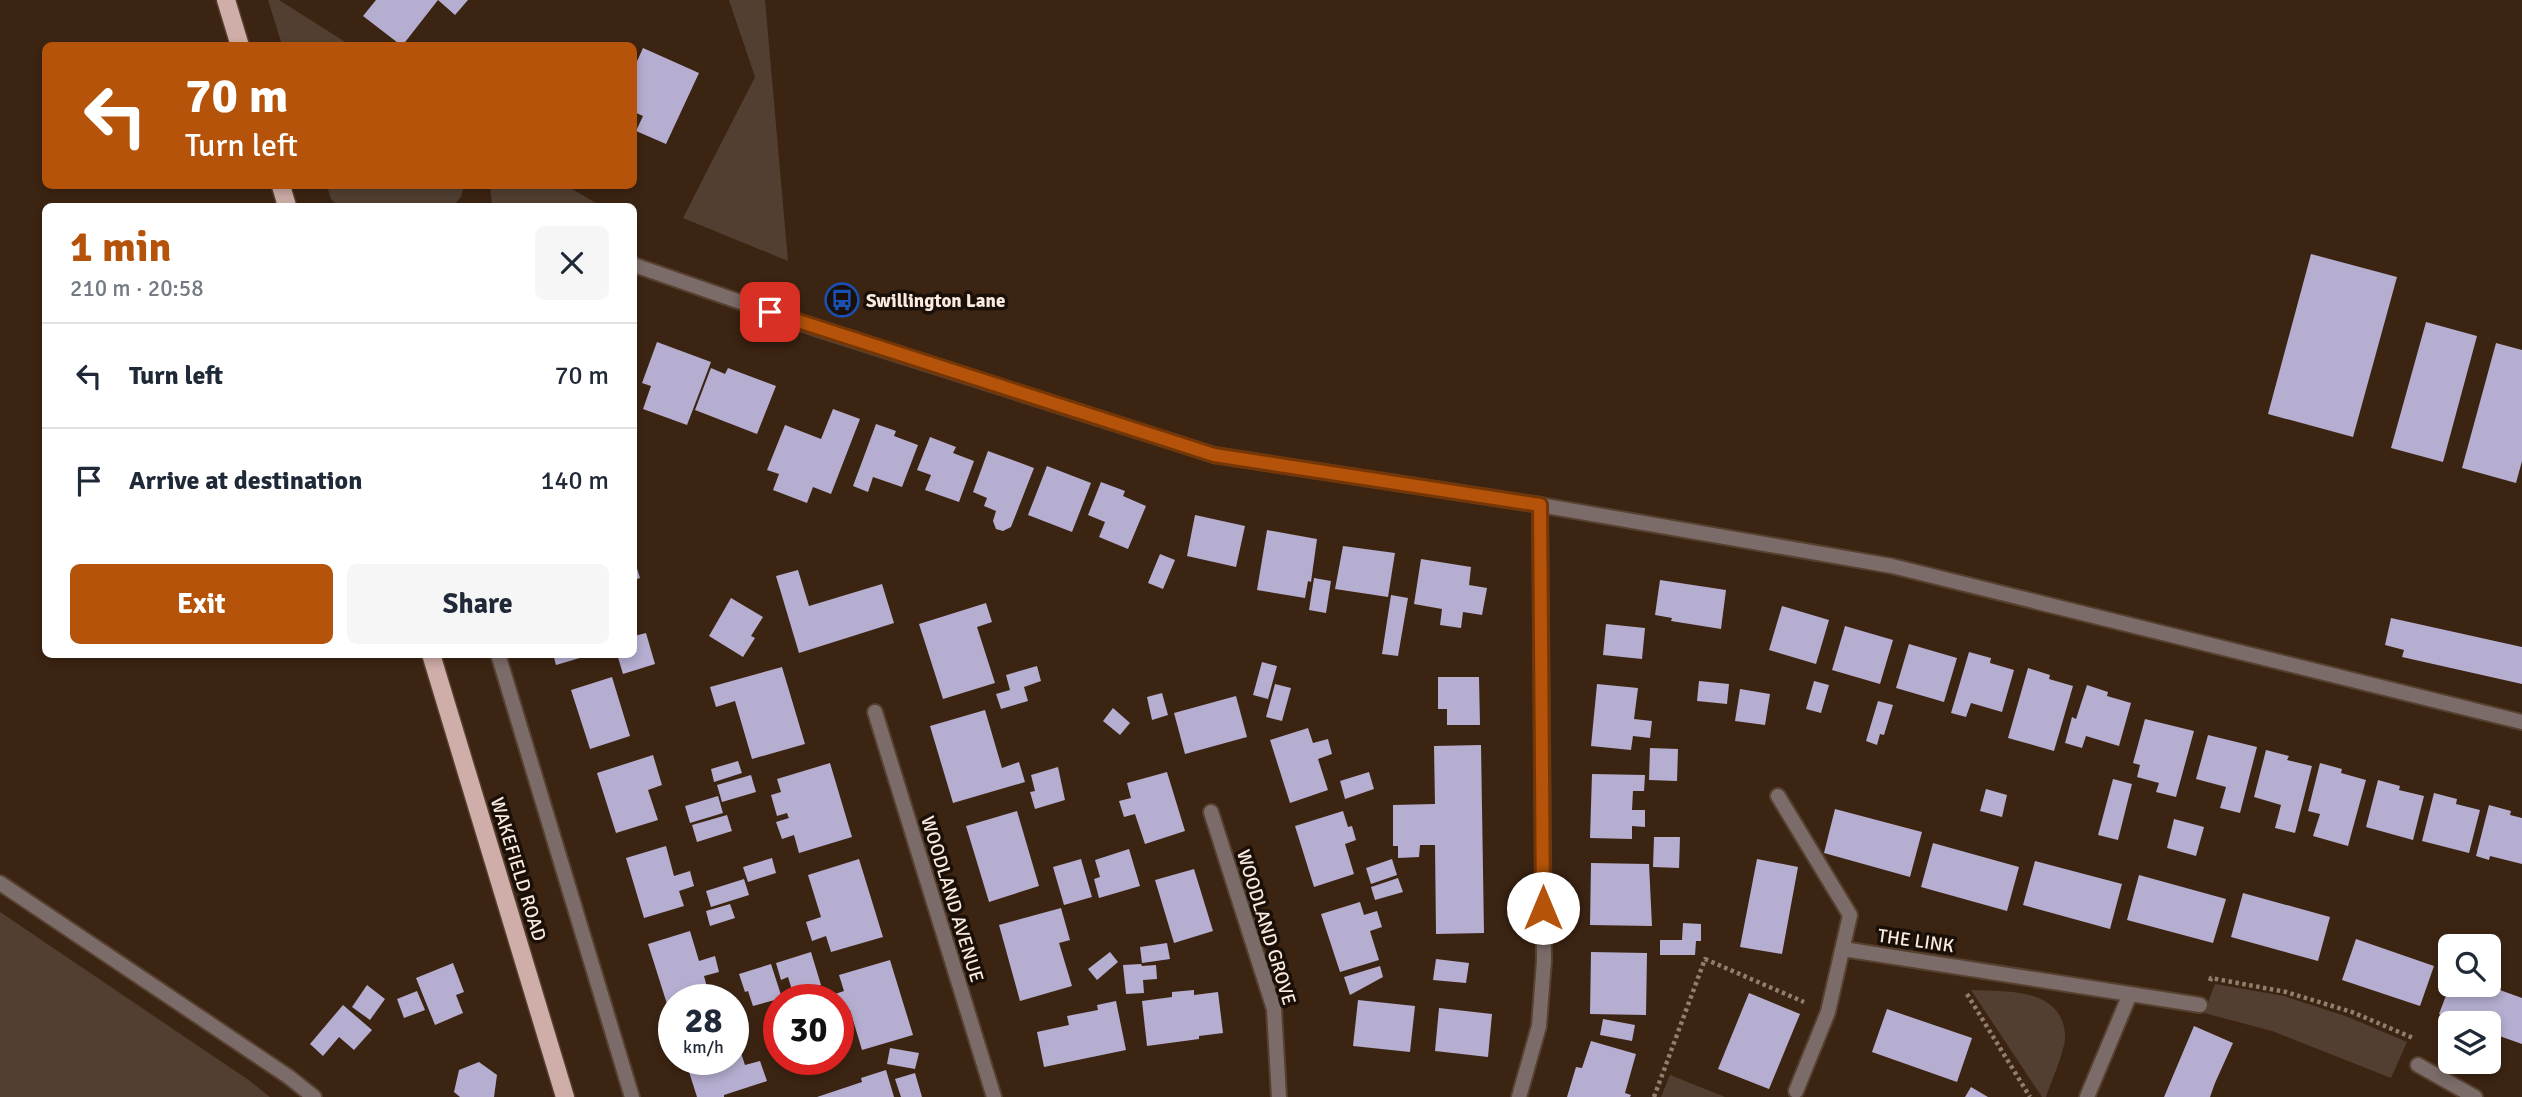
<!DOCTYPE html>
<html lang="en">
<head>
<meta charset="utf-8">
<style>
	body { margin:0; font-family:Signika,sans-serif; background:#f6f6f7; color:#1f2937; height:100vh; display:flex; flex-direction:column; font-size:26px; white-space:nowrap }
	* { box-sizing:border-box; margin:0 }
	p { font-size:23px; color:#747a83 }
	.icon { flex:none; width:38px; height:38px; fill:none; stroke:currentColor; stroke-width:2; stroke-linecap:round; stroke-linejoin:round }
	.map { position:relative; flex:1; overflow:hidden }
	.panel { position:absolute; left:42px; top:203px; width:595px; height:455px; display:flex; flex-direction:column; background:#fff; border-radius:10px; box-shadow:0 4px 10px #0003 }
	.panel>* { flex:none }
	.top-card { position:absolute; left:42px; top:42px; width:595px; height:147px; border-radius:10px; box-shadow:0 4px 10px #0003; background:#b45309; color:#fff; overflow:hidden }
	.fabs { position:absolute; left:2438px; top:934px; display:grid; gap:14px }
	.fabs a { display:grid; place-items:center; width:63px; height:63px; border-radius:10px; background:#fff; box-shadow:0 4px 10px #0003; font-size:35px }
	.speed { position:absolute; left:658px; top:984px; display:flex; gap:14px; font-size:35px; font-weight:700; text-align:center }
	.speed>* { display:grid; place-content:center; width:91px; height:91px; border-radius:50%; background:#fff; box-shadow:0 4px 10px #0003; line-height:1 }
	.speed small { font-size:18px; font-weight:400 }
	.speed .limit { border:10px solid #d22; background:#fff; color:#111 }
	.pin { position:absolute; display:grid; place-items:center; width:60px; height:60px; color:#fff; margin:-30px; border-radius:14px; box-shadow:0 4px 10px #0006 }
	.me { position:absolute; width:77px; margin:-38px; rotate:0deg; stroke-linejoin:round; filter:drop-shadow(0 0 5px #0008) }
	.turn { display:flex; align-items:center; gap:24px; height:147px; padding:0 28px; font-size:32px }
	.turn .icon { width:91px; height:91px; stroke-width:2.5 }
	.turn b { display:block; font-size:49px; line-height:60px }
	.round { display:grid; place-items:center; flex:none; width:74px; height:74px; border-radius:10px; background:#f6f6f7 }
	.head { display:flex; align-items:center; justify-content:space-between; height:119px; padding:0 28px }
	h1 { font-size:42px; font-weight:700; line-height:52px; color:#b45309 }
	.action { display:flex; gap:14px; margin-top:auto; padding:14px 28px }
	.action a { flex:1; height:80px; border-radius:10px; background:#b45309; color:#fff; font-size:28px; font-weight:700; line-height:80px; text-align:center }
	.action a+a { background:#f6f6f7; color:#1f2937 }
	ul { padding:0; list-style:none }
	li { display:flex; align-items:center; gap:21px; height:105px; padding:0 28px; border-top:2px solid #e0e1e3 }
	li div { flex:1 }
	li b { display:block; font-size:26px }
	li em { font-style:normal }
	.map>svg:first-child { display:block }
	.green { fill:#523f32 }
	.building { fill:#b5aed0 }
	.lines { fill:none; stroke-linecap:round; stroke-linejoin:round }
	.service-casing { stroke:#57402f; stroke-width:18 }
	.minor-casing { stroke:#57402f; stroke-width:18 }
	.tertiary-casing { stroke:#57402f; stroke-width:18 }
	.primary-casing { stroke:#57402f; stroke-width:21 }
	.path { stroke:#927e6f; stroke-width:4.5; stroke-dasharray:3.5 3.5; stroke-linecap:butt }
	.service { stroke:#7c6c69; stroke-width:14 }
	.minor { stroke:#7c6c69; stroke-width:14 }
	.tertiary { stroke:#7c6c69; stroke-width:14 }
	.primary { stroke:#cfada8; stroke-width:18 }
	.route-casing { stroke:#753606; stroke-width:18 }
	.route { stroke:#b45309; stroke-width:12 }
	.labels { text-anchor:middle; stroke-width:7; stroke-linejoin:round; paint-order:stroke }
	.poi-label { font-size:19px; font-weight:bold; fill:#faeadf; stroke:#1b1008; text-anchor:start }
	.street-label { font-size:19px; fill:#faeadf; stroke:#1b1008 }
</style>
</head>
<body>
<div class="map">
<svg width="2522" height="1097" viewBox="0 0 2522 1097">
	<rect width="100%" height="100%" fill="#3c2412"/>
	<path class="green" d="M268 0H279L350 45H282Z
		M729 0H765L788 261 683 218 755 77Z
		M327 186H464L461 197 453 206H338L331 199Z
		M490 186H567L601 206H492Z
		M0 912 250 1081 270 1097H0Z
		M2215 984 2284 996 2348 1017 2407 1042 2391 1078 2272 1031 2204 1013Z
		M1971 990C2002 992 2051 987 2063 1023 2065 1030 2066 1038 2064 1045 2060 1062 2052 1080 2046 1097H2042Z
		M1670 1075 1725 1097H1661Z"/>
	<path class="building" d="M376 0H468L455 15 438 0 402 46 363 16Z
		M643 48 699 73 666 144 636 131 643 116 634 112V68Z
		M2311 254 2397 277 2353 437 2268 414Z
		M2426 322 2477 336 2443 462 2391 448Z
		M657 342 711 362 687 425 643 409 651 386 642 383Z
		M2496 343 2522 350V461L2516 483 2462 468Z
		M711 368 725 374 728 368 776 386 757 434 695 410Z
		M833 409 860 419 831 494 813 487 807 503 773 490 779 474 767 470 785 425 821 439Z
		M876 424 896 431 894 436 918 445 902 487 873 477 868 492 853 486Z
		M930 437 956 447 953 453 974 461 959 502 925 490 931 475 917 470Z
		M988 451 1034 468 1011 527 1003 531 996 529 993 521 996 511 984 506 987 498 973 492Z
		M1047 466 1091 483 1072 532 1028 515Z
		M1101 482 1125 491 1123 496 1146 506 1128 549 1099 537 1105 522 1088 515Z
		M1195 515 1245 526 1236 567 1187 556Z
		M1267 530 1317 539 1311 582 1308 581 1305 598 1257 590Z
		M1343 546 1395 553 1388 597 1335 589Z
		M1160 554 1175 560 1163 589 1148 583Z
		M634 559 640 578 634 580Z
		M1421 559 1471 567 1469 585 1487 588 1482 615 1463 612 1461 628 1440 625 1442 609 1414 604Z
		M798 570 809 606 882 584 894 623 799 653 776 576Z
		M1314 578 1331 581 1326 613 1309 610Z
		M1660 580 1726 590 1721 629 1671 621 1672 618 1655 615Z
		M1391 595 1408 598 1398 656 1382 654Z
		M731 598 763 617 751 636 755 638 743 657 709 636Z
		M986 603 992 622 977 627 995 683 943 699 919 624Z
		M1782 606 1829 620 1816 664 1769 650Z
		M2391 618 2522 647V684L2402 657 2404 650 2385 645Z
		M1606 624 1645 628 1642 659 1603 655Z
		M1845 626 1893 640 1880 684 1832 670Z
		M646 633 655 664 623 674 617 654H634V636Z
		M1909 644 1957 658 1944 702 1896 688Z
		M1969 652 1991 658 1990 663 2014 670 2002 712 1971 703 1966 717 1951 713Z
		M553 654H590V655L556 665Z
		M1262 662 1277 666 1268 699 1253 695Z
		M1037 666 1041 681 1024 687 1028 701 1001 709 996 694 1010 690 1006 675Z
		M782 667 805 744 752 759 735 701 716 707 710 687Z
		M2028 668 2050 675 2049 679 2073 686 2054 751 2008 738Z
		M612 677 630 736 590 749 571 690Z
		M1438 677H1479L1480 725H1447V709H1438Z
		M1699 681 1729 684 1727 704 1697 701Z
		M1814 681 1829 685 1821 713 1806 709Z
		M1275 684 1291 688 1282 721 1266 717Z
		M1597 684 1638 688 1634 719 1652 721 1650 738 1633 736 1631 750 1591 746Z
		M2087 685 2108 692 2107 696 2131 703 2119 746 2086 736 2082 748 2065 743 2072 717 2076 719Z
		M1740 689 1770 694 1765 725 1735 721Z
		M1162 693 1168 715 1152 720 1147 697Z
		M1236 696 1247 737 1185 754 1174 713Z
		M1878 701 1893 705 1884 735 1880 734 1877 745 1866 741Z
		M1113 708 1130 723 1120 735 1103 721Z
		M985 710 1002 768 1019 762 1025 782 953 803 930 726Z
		M2145 719 2194 731 2176 797 2156 792 2159 783 2137 777 2140 765 2133 763Z
		M1308 728 1313 743 1328 739 1332 754 1318 759 1328 790 1290 803 1270 740Z
		M2208 735 2257 747 2240 813 2220 808 2226 787 2196 779Z
		M1481 745 1484 933 1436 934 1435 845H1420L1419 857 1398 858V846H1393V805L1435 804 1434 746Z
		M1650 748 1678 749 1677 781 1649 780Z
		M2266 750 2289 756 2287 760 2312 766 2295 833 2275 828 2281 805 2254 797Z
		M653 755 662 785 648 790 658 820 616 833 597 773Z
		M738 761 742 773 714 782 711 769Z
		M830 763 852 837 799 853 794 835 782 839 776 822 789 818 788 816 787 813 777 816 771 795 781 792 777 779Z
		M2320 763 2342 769 2341 773 2366 780 2348 846 2313 836 2320 814 2308 811Z
		M1058 767 1065 800 1035 809 1030 792 1035 791 1031 775Z
		M1167 772 1185 831 1145 844 1135 814 1124 817 1119 801 1131 798 1127 783Z
		M1369 772 1374 789 1345 799 1340 781Z
		M1592 774 1645 775 1644 791H1633L1632 810H1645V827L1632 826V839L1590 838Z
		M751 775 756 792 722 802 717 785Z
		M2113 779 2132 784 2118 840 2098 835Z
		M2378 780 2400 786 2399 790 2424 796 2413 840 2366 827Z
		M1986 789 2007 795 2002 817 1980 811Z
		M2434 793 2457 799 2456 804 2480 810 2469 853 2422 841Z
		M718 796 723 813 690 823 685 806Z
		M2489 805 2511 811 2510 815 2522 818V864L2490 856 2489 860 2476 856Z
		M1835 809 1922 832 1910 877 1824 853Z
		M1017 811 1039 886 989 902 966 826Z
		M1343 811 1348 827 1352 826 1356 840 1345 844 1354 874 1314 887 1295 826Z
		M727 815 732 831 697 842 692 825Z
		M2174 819 2204 827 2196 856 2167 848Z
		M1654 837H1680L1679 868 1653 867Z
		M1933 843 2019 867 2007 911 1921 887Z
		M666 846 674 876 690 871 694 886 679 891 684 906 644 918 626 858Z
		M1129 849 1140 886 1099 898 1094 879 1100 877 1095 860Z
		M772 858 776 873 748 882 743 867Z
		M859 859 883 937 831 952 826 936 812 941 806 922 821 917 808 875Z
		M1081 859 1092 897 1064 905 1053 867Z
		M1392 859 1397 875 1371 884 1366 868Z
		M1757 859 1798 867 1782 954 1740 947Z
		M2035 861 2122 884 2110 929 2023 905Z
		M1591 863 1649 864 1652 926 1590 925Z
		M1194 869 1213 931 1174 943 1155 880Z
		M2139 875 2226 899 2213 943 2127 920Z
		M1398 878 1403 892 1375 900 1371 887Z
		M744 879 749 895 711 907 706 891Z
		M2243 893 2330 917 2318 961 2231 937Z
		M1360 902 1364 915 1377 911 1382 927 1370 931 1379 960 1340 972 1321 914Z
		M730 904 735 918 710 926 706 911Z
		M1061 908 1070 940 1059 943 1072 986 1020 1001 999 925Z
		M1683 923 1701 924V941H1696L1695 955H1660V940H1682Z
		M690 931 699 961 715 956 719 972 704 976 708 991 682 999H674V1002L667 1004 648 944Z
		M2356 939 2434 966 2420 1006 2342 980Z
		M1167 943 1170 959 1142 963 1140 947Z
		M811 952 821 985 793 993 788 977 781 980 776 963Z
		M1110 952 1118 962 1097 980 1088 969Z
		M1591 952 1647 953 1646 1015 1590 1014Z
		M1436 959 1469 963 1466 983 1433 980Z
		M890 960 913 1035 862 1050 850 1010 838 1013V999H830L829 996 844 991 839 975Z
		M453 963 464 992 456 995 463 1013 435 1025 416 978Z
		M771 964 782 998 753 1006 748 991 745 992 739 974Z
		M1141 964 1142 966 1156 965 1157 979 1143 980 1144 993 1126 994 1123 965Z
		M1380 966 1383 977 1350 995 1344 977Z
		M367 985 385 999 370 1020 352 1007Z
		M2450 985H2486L2522 998V1044L2488 1032V1024H2467L2439 1014Z
		M1194 990V995L1218 992 1223 1033 1199 1036V1039L1147 1046 1142 1001 1172 997V992Z
		M417 991 425 1010 404 1018 397 999Z
		M1749 993 1800 1014 1769 1089 1718 1069Z
		M1358 1000 1415 1006 1410 1052 1353 1046Z
		M1116 1001 1126 1050 1044 1067 1037 1032 1069 1025 1067 1016 1098 1010 1097 1005Z
		M343 1005 372 1030 354 1050 339 1037 323 1056 310 1044Z
		M1439 1008 1492 1014 1488 1057 1435 1051Z
		M1887 1009 1972 1038 1957 1082 1872 1052Z
		M1603 1019 1635 1025 1632 1041 1600 1035Z
		M2194 1026 2233 1043 2215 1083 2210 1097H2164Z
		M733 1029 745 1065 760 1061 767 1081 724 1095V1097H697L685 1059H733Z
		M1591 1041 1636 1054 1625 1093 1631 1095 1630 1097H1567L1576 1067 1582 1068Z
		M890 1048 919 1053 915 1069 887 1064Z
		M479 1062 497 1075 494 1097H460L454 1092 459 1070Z
		M886 1070 894 1097H817L862 1082 861 1078Z
		M915 1073 922 1097H901L895 1079Z
		M1971 1087 1988 1097H1965Z"/>
	<g class="lines">
		<defs>
			<path id="service" d="M1778 796 1850 915 1828 1012 1796 1091
				M0 883 289 1077 314 1097"/>
			<path id="minor" d="M498 654 632 1097
				M875 712 994 1097
				M1211 812 1274 1009 1279 1097
				M1843 949 2200 1005
				M2418 1065 2475 1097
				M1519 1097 1539 1026 1544 961 1540 505
				M2087 1097 2130 994"/>
			<path id="tertiary" d="M634 265 821 330 1214 455 1540 505 1892 566 2522 722"/>
			<path id="primary" d="M226 0 240 46
				M281 186 287 206
				M431 654 565 1097"/>
		</defs>
		<use href="#service" class="service-casing"/>
		<use href="#minor" class="minor-casing"/>
		<use href="#tertiary" class="tertiary-casing"/>
		<use href="#primary" class="primary-casing"/>
		<path class="path" d="M2210 981 2211 978 2286 992 2352 1012 2413 1038
			M1967 994 2030 1097
			M1654 1097 1705 959 1804 1002"/>
		<use href="#service" class="service"/>
		<use href="#minor" class="minor"/>
		<use href="#tertiary" class="tertiary"/>
		<use href="#primary" class="primary"/>
	</g>
	<g class="lines">
		<defs>
			<path id="route" d="M770 312 1214 455 1540 505 1543 908"/>
		</defs>
		<use href="#route" class="route-casing"/>
		<use href="#route" class="route"/>
	</g>
	<defs>
		<symbol id="bus-ring" viewBox="-11 -11 22 22"><circle r="9.5" fill="#1b1008" stroke="#1a4fb4" stroke-width="1.5"/><path d="M-5-6H5V4H4V6H2V4H-2V6H-4V4H-5ZM-3.5-4V0h7V-4ZM-3.5 1.2v1.5H-2V1.2ZM2 1.2v1.5H3.5V1.2Z" fill="#1a4fb4"/></symbol>
	</defs>
	<g fill-rule="evenodd">
		<use href="#bus-ring" x="823" y="281" width="38" height="38"/>
	</g>
	<g class="labels">
		<g class="poi-label">
			<text x="866" y="307">Swillington Lane</text>
		</g>
		<g class="street-label">
			<text transform="translate(519 869) rotate(73)" y="7">WAKEFIELD ROAD</text>
			<text transform="translate(953 899) rotate(73)" y="7">WOODLAND AVENUE</text>
			<text transform="translate(1267 927) rotate(73)" y="7">WOODLAND GROVE</text>
			<text transform="translate(1916 940) rotate(8)" y="7">THE LINK</text>
		</g>
	</g>
</svg>
<div class="fabs">
<a><svg class="icon" aria-label="search" viewBox="0 0 24 24"><circle cx="10" cy="10" r="6"/><path d="M15 15l6 6"/></svg></a>
<a><svg class="icon" aria-label="layers" viewBox="0 0 24 24"><path d="M12 4l9 5-9 5-9-5zM3 14l9 5 9-5"/></svg></a>
</div>
<div class="speed"><div>28<small>km/h</small></div><div class="limit">30</div></div>
<div class="pin" style="left:770px;top:312px;background:#d93025"><svg class="icon" aria-label="arrive" viewBox="0 0 24 24"><path d="M6 21V4h12l-3 4 3 4H6"/></svg></div>
<svg class="me" style="left:1543px;top:908px" viewBox="-20 -20 40 40"><circle r="19" fill="#fff"/><path d="M0-13L10 11 0 6-10 11z" fill="#b45309"/></svg>
<div class="top-card">
<div class="turn"><svg class="icon" aria-label="left" viewBox="0 0 24 24"><path d="M17 20v-9H6M10 6l-5 5 5 5"/></svg><div><b>70 m</b>Turn left</div></div>
</div>
<section class="panel">
<div class="head"><div><h1>1 min</h1><p>210 m · 20:58</p></div><a class="round"><svg class="icon" aria-label="close" viewBox="0 0 24 24"><path d="M6 6l12 12M18 6L6 18"/></svg></a></div>
<ul>
<li><svg class="icon" aria-label="left" viewBox="0 0 24 24"><path d="M17 20v-9H6M10 6l-5 5 5 5"/></svg><div><b>Turn left</b></div><em>70 m</em></li>
<li><svg class="icon" aria-label="arrive" viewBox="0 0 24 24"><path d="M6 21V4h12l-3 4 3 4H6"/></svg><div><b>Arrive at destination</b></div><em>140 m</em></li>
</ul>
<div class="action"><a>Exit</a><a>Share</a></div>
</section>
</div>
</body>
</html>
